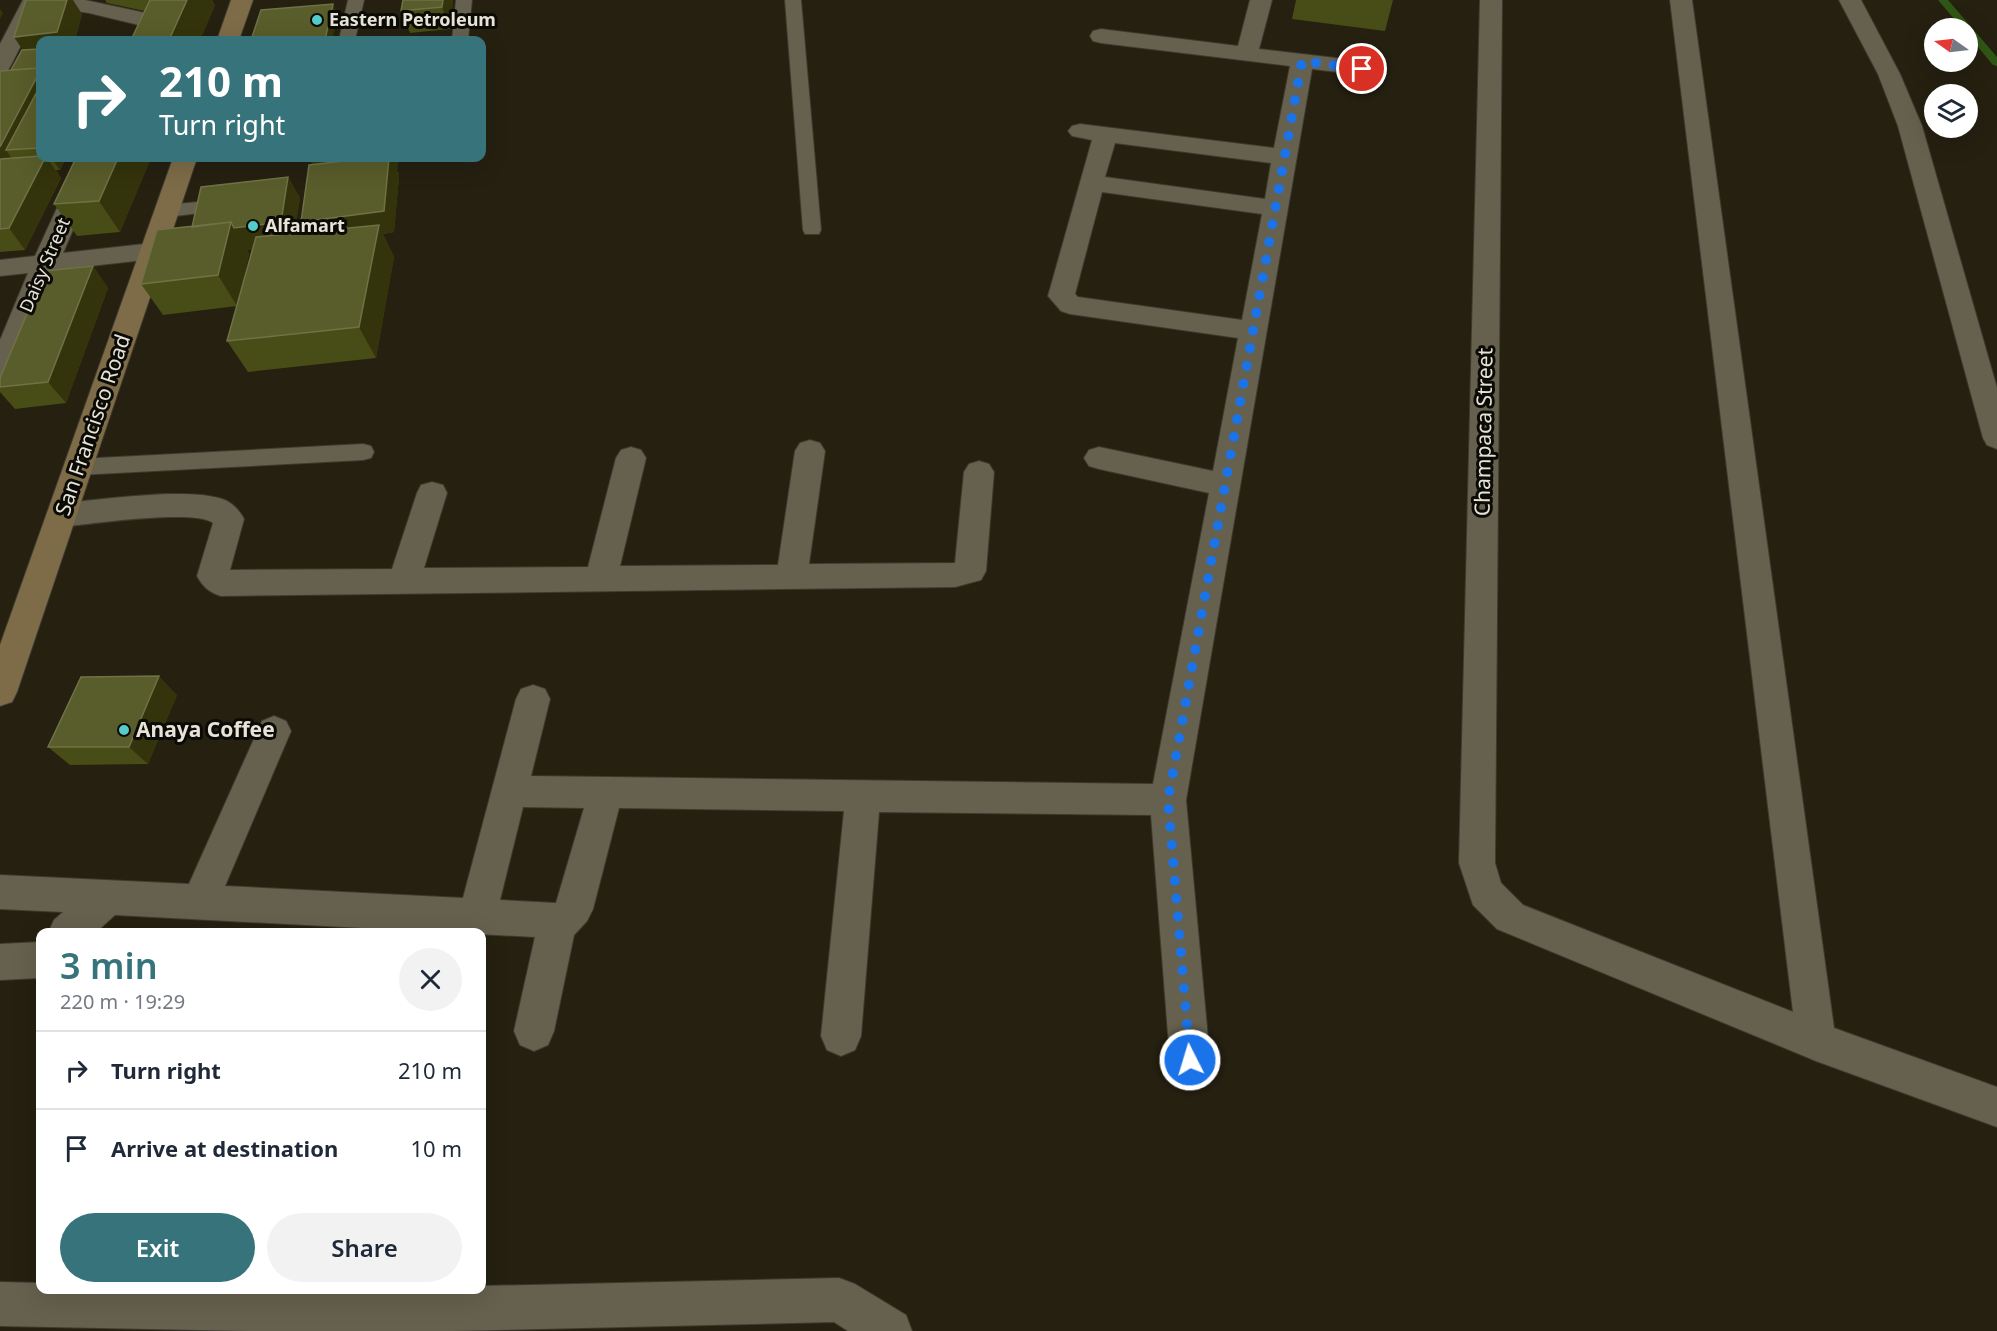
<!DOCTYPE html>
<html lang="en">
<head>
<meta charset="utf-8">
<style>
	body { margin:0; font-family:"Noto Sans",sans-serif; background:#f2f2f3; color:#1f2937; height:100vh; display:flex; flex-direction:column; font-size:22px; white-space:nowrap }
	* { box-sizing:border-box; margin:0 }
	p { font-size:20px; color:#747a83 }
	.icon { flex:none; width:33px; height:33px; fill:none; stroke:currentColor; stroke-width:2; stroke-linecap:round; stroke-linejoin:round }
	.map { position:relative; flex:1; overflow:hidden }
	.side { position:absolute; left:36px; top:928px; width:450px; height:366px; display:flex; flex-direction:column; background:#fff; border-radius:12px; box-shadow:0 6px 24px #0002 }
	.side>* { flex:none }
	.hud { position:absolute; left:36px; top:36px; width:450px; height:126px; border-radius:12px; box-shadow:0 6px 24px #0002; background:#36737a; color:#fff; overflow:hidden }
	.needle { width:39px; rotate:284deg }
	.controls { position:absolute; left:1924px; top:18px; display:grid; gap:12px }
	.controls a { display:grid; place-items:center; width:54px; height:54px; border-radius:50%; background:#fff; box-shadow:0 6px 24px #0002; font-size:30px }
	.pin { position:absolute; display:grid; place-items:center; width:51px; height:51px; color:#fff; margin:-26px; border:3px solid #fff; border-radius:50%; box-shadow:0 2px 6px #0007 }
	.me { position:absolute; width:66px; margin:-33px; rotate:355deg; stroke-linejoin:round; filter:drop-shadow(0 0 4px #0008) }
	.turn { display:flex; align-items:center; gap:21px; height:126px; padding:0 24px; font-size:27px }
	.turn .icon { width:78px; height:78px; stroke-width:2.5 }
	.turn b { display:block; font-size:42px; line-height:51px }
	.round { display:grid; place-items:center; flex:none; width:63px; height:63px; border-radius:32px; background:#f2f2f3 }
	.summary { display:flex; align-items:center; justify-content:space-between; height:102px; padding:0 24px }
	h1 { font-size:36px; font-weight:600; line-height:45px; color:#36737a }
	.cta { display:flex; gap:12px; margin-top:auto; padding:12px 24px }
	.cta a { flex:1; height:69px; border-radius:36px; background:#36737a; color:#fff; font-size:24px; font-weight:600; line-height:69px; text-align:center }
	.cta a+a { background:#f2f2f3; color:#1f2937 }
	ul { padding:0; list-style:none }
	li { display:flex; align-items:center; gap:18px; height:78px; padding:0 24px; border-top:2px solid #e0e1e3 }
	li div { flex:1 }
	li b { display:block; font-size:22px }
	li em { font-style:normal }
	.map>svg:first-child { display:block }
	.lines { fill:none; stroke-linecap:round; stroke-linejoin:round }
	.stream { fill:#305615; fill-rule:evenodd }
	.service-casing { stroke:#3e3a30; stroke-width:2 }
	.minor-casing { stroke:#3e3a30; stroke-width:2 }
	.secondary-casing { stroke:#3e3a30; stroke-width:2 }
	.service { fill:#66614e; fill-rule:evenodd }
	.minor { fill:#66614e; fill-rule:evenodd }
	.secondary { fill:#7e6c48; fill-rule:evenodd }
	.wall { fill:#484c16; fill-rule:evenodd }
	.shaded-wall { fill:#33340b }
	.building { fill:#595d2b; stroke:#6f7246; stroke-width:1.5 }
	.route { stroke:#1a73e8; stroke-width:10; stroke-dasharray:0 18 }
	.poi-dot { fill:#53cdcb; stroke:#0c0a04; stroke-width:2 }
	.labels { text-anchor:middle; stroke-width:6; stroke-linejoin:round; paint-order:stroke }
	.far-poi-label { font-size:18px; font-weight:bold; fill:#e6e4d9; stroke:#0c0a04; text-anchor:start }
	.far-street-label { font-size:18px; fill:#e6e4d9; stroke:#0c0a04 }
	.street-label { font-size:21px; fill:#e6e4d9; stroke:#0c0a04 }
	.poi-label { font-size:21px; font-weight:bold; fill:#e6e4d9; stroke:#0c0a04; text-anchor:start }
</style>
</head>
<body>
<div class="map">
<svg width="1997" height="1331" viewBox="0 0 1997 1331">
	<rect width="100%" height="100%" fill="#252010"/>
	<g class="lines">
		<path class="stream" d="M1938 0H1948L1997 57V66L1993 65 1968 35V28H1962Z"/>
		<defs>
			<path id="service" d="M348 0H364L355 40H339Z
				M456 0H472L468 40H452Z
				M785 0H801L821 230 819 234H805L803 230Z
				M228 199 234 201 237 205 234 209 167 217 161 215 158 211 161 207 167 205Z
				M363 444 371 446 374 452 371 458 363 460 78 475 70 473 67 467 70 461 78 459Z"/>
			<path id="minor" d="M23 0H85L155 15 162 23 155 40H133L139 25 89 13 41 6 11 65 8 70 0 72V44Z
				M1250 0H1272L1259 49 1362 61 1370 63 1373 68 1370 73 1362 75 1312 69 1186 800 1210 1060 1204 1074 1190 1080 1176 1074 1170 1060 1151 815 879 812 861 1036 855 1050 841 1056 827 1050 821 1036 844 811 619 808 593 909 587 921 574 935 554 1031 548 1045 534 1051 520 1045 514 1031 535 937 115 915 95 933H48L54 920 63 912 0 909V875L189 884 262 721 274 716 286 721 291 731 225 886 463 898 516 699 521 689 533 685 545 689 550 699 531 776 1153 784 1209 493 1099 469 1089 466 1084 458 1089 450 1099 447 1213 471 1238 338 1070 314 1061 311 1048 296 1092 140 1072 136 1068 131 1072 126 1080 124 1274 148 1290 66 1101 43 1093 41 1090 36 1093 31 1101 29 1238 46ZM1115 143 1271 163 1265 199 1105 177ZM1102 192 1262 214 1242 320 1078 297 1075 294ZM523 807 584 808 556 903 500 900Z
				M1480 0H1502L1495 863 1501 883 1523 905 1793 1012 1670 0H1692L1834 1028 1997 1087V1127L1816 1061 1497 929 1473 905 1459 863Z
				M1839 0H1861L1900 74 1922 126 1997 388V449L1987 445 1983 438 1898 126 1878 74Z
				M80 158H104L63 253 153 243 162 245 166 251 162 257 153 259 55 270 14 374 10 381 0 384V340L28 273 0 276V260L35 256Z
				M810 440 820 443 825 451 809 564 955 563 964 472 969 464 979 461 989 464 994 472 986 571 981 580 955 587 221 596C209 592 203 587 197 576L213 523C195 509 89 524 62 527L51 523 47 515 51 507 62 503C102 500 190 486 225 500 233 504 240 511 244 519L230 570 392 569 417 493 421 485 432 482 443 485 447 493 424 568 588 567 616 458 621 450 631 447 641 450 646 458 620 566 778 565 795 451 800 443Z
				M40 942V978L0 980V944Z
				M839 1278 855 1284 906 1315 912 1331H848L834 1322 452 1331H248L0 1326V1282L40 1283V1290H482V1286Z"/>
			<path id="secondary" d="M231 0H253L239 40H217Z
				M173 158H197L17 692 12 702 0 706V645Z"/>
		</defs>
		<use href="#service" class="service-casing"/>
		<use href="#minor" class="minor-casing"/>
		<use href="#secondary" class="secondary-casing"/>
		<use href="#service" class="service"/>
		<use href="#minor" class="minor"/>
		<use href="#secondary" class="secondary"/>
	</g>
	<path class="wall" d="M105 0H212L215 5 200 40H131L145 11 107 3Z
		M403 0H453L450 29 410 33 401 11Z
		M1296 0H1393L1385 31 1292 19Z
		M82 14 75 40H40V158H66L60 170H56L61 178 25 250 0 252V71L11 70 23 50 14 37Z
		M76 158H151L120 232 77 236 54 204Z
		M310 159 398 172 399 177 394 232 383 234 394 257 376 358 248 372 227 341 237 306 163 315 141 284 192 227 288 177 300 198 294 233 306 232 313 165ZM252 249 239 299 249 254 247 250Z
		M93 266 108 288 66 403 15 409 0 392V387Z
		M177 695 148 764 70 765 48 747Z"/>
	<path class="shaded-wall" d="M67 0H73L82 14 75 40H40V57L29 59 14 37Z
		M187 0H212L215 5 200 40H169Z
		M443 0H453L450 29 442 7Z
		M333 4 338 15 332 40H325Z
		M0 9 3 13 0 19Z
		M40 71V121L6 150 17 166 0 168V147Z
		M45 158H47L61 178 25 250 9 228Z
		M51 158H66L60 170Z
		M118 158H151L120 232 99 201Z
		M325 158H399L397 172 399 177 394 232 383 234 394 257 376 358 301 222 321 181 310 159Z
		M288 177 300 198 293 244 247 250 249 254 237 306 218 275 231 222Z
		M93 266 108 288 66 403 48 382Z
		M159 676 177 695 148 764 129 747Z"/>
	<path class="building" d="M26 0H67L57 32 14 37Z
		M150 0H187L169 40H131Z
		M403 0H443L442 7 401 11Z
		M333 4 325 40H251L261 10Z
		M40 49V68L11 70 22 50Z
		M40 68V71L0 147V71Z
		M40 86V148L6 150Z
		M40 156V158H45L9 228 0 229V161L1 159Z
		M76 158H118L99 201 54 204Z
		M310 158H325L310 159Z
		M370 158H389L384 211 301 222 309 165Z
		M288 177 281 222 234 228 231 222 192 227 201 187Z
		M231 222 218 275 141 284 157 230Z
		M379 225 359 327 227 341 256 237Z
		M93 266 48 382 0 387V378L45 271Z
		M159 676 129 747H48L81 677Z"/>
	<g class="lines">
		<path class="route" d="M1190 1060 1168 800 1302 61 1362 69"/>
	</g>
	<g class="poi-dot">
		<circle cx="317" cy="20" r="6"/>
		<circle cx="253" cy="226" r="6"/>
		<circle cx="124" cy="730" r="6"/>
	</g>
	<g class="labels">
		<g class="far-poi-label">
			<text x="329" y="26">Eastern Petroleum</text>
			<text x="265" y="232">Alfamart</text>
		</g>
		<g class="far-street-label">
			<text transform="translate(45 265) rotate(-67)" y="6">Daisy Street</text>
		</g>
		<g class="street-label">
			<text transform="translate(93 425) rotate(-71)" y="7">San Francisco Road</text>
			<text transform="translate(1484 432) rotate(-89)" y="7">Champaca Street</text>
		</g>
		<g class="poi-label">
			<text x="136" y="737">Anaya Coffee</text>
		</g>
	</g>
</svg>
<div class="controls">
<a><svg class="needle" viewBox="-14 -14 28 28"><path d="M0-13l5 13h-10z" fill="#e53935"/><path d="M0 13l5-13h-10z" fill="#747a83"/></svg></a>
<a><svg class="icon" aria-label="layers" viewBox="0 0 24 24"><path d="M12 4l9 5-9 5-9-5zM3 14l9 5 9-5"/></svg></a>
</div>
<div class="pin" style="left:1362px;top:69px;background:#d93025"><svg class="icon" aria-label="arrive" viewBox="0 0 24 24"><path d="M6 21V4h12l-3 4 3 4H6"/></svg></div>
<svg class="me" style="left:1190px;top:1060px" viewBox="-20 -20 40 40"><circle r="17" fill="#1a73e8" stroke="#fff" stroke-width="3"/><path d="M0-11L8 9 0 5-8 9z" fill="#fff"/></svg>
<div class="hud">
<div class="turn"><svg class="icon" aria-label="right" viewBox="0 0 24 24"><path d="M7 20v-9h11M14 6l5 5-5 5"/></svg><div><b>210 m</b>Turn right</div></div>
</div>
<section class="side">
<div class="summary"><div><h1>3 min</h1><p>220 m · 19:29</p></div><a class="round"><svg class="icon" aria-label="close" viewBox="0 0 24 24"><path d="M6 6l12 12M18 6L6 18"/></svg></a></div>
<ul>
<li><svg class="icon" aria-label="right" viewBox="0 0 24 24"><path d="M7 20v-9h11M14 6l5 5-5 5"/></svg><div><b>Turn right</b></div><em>210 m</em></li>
<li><svg class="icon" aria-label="arrive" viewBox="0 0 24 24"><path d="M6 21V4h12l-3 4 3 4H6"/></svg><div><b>Arrive at destination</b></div><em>10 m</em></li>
</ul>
<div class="cta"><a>Exit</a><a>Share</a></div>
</section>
</div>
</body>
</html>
